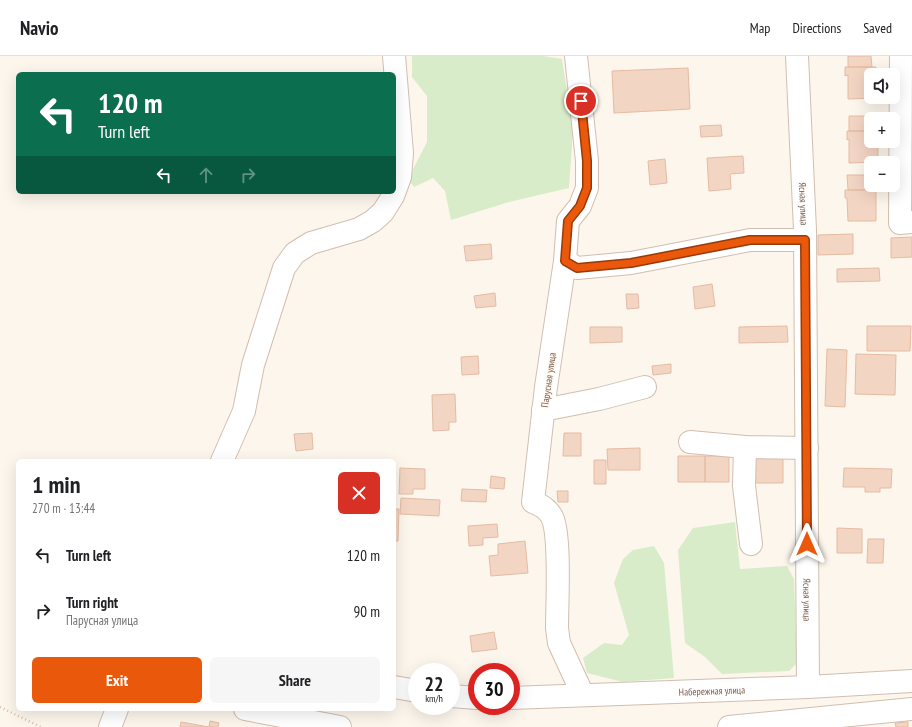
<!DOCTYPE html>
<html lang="en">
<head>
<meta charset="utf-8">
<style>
	body { margin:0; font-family:"PT Sans Narrow",sans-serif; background:#f6f6f6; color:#202124; height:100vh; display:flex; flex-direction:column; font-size:15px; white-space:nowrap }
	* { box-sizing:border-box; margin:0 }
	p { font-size:13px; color:#757577 }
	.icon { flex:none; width:22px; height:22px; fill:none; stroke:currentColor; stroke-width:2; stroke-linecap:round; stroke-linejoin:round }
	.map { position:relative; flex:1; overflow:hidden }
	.details { position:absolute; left:16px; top:403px; width:380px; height:252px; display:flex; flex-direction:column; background:#fff; border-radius:6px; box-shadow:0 4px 16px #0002 }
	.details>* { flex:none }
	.guide { position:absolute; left:16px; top:16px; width:380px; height:122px; border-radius:6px; box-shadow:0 4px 16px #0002; background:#0b6e4f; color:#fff; overflow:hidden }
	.controls { position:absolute; left:864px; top:12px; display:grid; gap:8px }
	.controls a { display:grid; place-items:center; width:36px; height:36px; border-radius:6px; background:#fff; box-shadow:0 4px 16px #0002; font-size:20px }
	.speed { position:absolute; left:408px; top:607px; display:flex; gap:8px; font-size:20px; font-weight:700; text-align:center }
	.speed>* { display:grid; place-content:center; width:52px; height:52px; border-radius:50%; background:#fff; box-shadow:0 4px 16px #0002; line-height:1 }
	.speed small { font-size:10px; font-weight:400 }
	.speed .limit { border:6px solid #d22; background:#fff; color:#111 }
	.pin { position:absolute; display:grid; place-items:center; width:34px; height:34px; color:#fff; margin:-17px; border:2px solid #fff; border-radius:50%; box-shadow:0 1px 4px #0007 }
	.me { position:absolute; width:44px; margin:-22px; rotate:0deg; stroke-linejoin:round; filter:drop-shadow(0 0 3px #0008) }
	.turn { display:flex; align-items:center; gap:14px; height:84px; padding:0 16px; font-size:18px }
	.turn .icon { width:52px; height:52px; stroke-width:2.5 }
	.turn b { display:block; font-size:28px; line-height:34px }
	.lanes { display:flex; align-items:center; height:38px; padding:0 16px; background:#0003; justify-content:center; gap:20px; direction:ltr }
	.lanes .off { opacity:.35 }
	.round { display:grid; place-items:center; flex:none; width:42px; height:42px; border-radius:6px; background:#f6f6f6 }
	.head { display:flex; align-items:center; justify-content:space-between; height:68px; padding:0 16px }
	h1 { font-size:24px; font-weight:700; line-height:30px }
	.cta { display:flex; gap:8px; margin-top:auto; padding:8px 16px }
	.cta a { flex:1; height:46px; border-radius:6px; background:#ea580c; color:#fff; font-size:16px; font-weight:700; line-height:46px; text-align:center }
	.cta a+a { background:#f6f6f6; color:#202124 }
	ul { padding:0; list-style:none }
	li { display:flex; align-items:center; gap:12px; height:56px; padding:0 16px }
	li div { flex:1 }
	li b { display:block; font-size:15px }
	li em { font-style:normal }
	header { display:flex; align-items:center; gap:24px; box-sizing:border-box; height:56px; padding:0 20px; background:#fff; border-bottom:1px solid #e0e0e0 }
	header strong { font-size:19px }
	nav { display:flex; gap:22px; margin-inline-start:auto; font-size:14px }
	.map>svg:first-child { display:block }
	.green { fill:#d8ecc9 }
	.building { fill:#f3d5c3; stroke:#e6bba3 }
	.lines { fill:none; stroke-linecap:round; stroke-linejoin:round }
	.minor-casing { stroke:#d1beb0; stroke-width:24 }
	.path { stroke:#d9b8a5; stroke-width:2.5; stroke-dasharray:1 3; stroke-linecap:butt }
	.minor { stroke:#fff; stroke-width:22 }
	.route-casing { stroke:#983908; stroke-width:10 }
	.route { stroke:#ea580c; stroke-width:7 }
	.labels { text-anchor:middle; stroke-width:3; stroke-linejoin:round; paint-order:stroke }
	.street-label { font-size:10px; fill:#7a5c4d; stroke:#fffaf3 }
</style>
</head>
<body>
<header>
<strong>Navio</strong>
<nav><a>Map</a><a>Directions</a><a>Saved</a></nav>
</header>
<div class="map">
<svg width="912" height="671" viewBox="0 0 912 671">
	<rect width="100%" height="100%" fill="#fdf6ec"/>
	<path class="green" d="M412 0H543L562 3 573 74 569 132 509 146 451 164 445 135 433 122 414 131 408 123 427 86V40L412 21Z
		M735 466 740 513 787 510 794 523 797 607 789 615 722 618 705 601 685 587 678 494 693 472Z
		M654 490 664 507 674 622 623 626 587 617 583 602 604 587 622 589 629 579 614 527 623 503 633 494Z"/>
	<path class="building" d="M848 0H871L872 11H848Z
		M845 11H876V19H871V41L876 42 848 43V19L845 20Z
		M688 12 690 53 614 57 612 15Z
		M849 60H873V63H871V75H849Z
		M721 69 722 80 701 81 700 70Z
		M847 75H871V85H878V106L849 107V83L847 84Z
		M743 100 744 117 730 118 731 133 709 135 707 102Z
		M665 103 667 127 650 129 648 105Z
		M847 119H871V134H848Z
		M845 134H876V165H848L847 142H845Z
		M853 178V198L818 199V179Z
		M912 181V201L891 202V182Z
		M491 188 492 203 466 205 464 190Z
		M879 212 880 225 837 226V213Z
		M712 228 715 250 695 253 693 231Z
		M495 237 496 250 476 252 474 240Z
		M626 238H638L639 252 627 253Z
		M787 270 788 286 739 287V271Z
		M867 270H911L910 295H867Z
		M590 271H622V286L590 287Z
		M827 293 847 294 845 351 825 350Z
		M856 298 896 299 895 339 855 338Z
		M478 300 479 318 462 319 461 301Z
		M671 308V317L653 319 652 310Z
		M455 338 456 366H449V374L433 375 432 339Z
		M312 377 313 393 296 395 294 378Z
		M564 377H581V400H563Z
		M640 392V414H608L607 393Z
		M678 400H705V426H678Z
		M705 400H729V426H705Z
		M751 401H783V427H751Z
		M594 404H606V428H594Z
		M400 412 425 413V433H413V438H399Z
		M844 412 892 413 891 432H880V436H865V431H843Z
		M491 420 505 422 504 433 490 432Z
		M462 433 487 434 486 446 461 445Z
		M557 435H568V446H558Z
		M401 442 440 444 439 460 400 458Z
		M394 453H399L398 485H394Z
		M497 468 498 481 483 482V489L469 490 468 470Z
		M837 472 862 473V497H837Z
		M868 483H884L883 507H867Z
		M525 485 528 517 491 520 489 500 498 499V488Z
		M494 576 497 593 472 596 470 580Z
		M210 665 219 667 218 671H180L181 666 209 671Z
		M908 666V671H896L895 667Z"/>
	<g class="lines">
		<defs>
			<g id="minor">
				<path d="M576 0 587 105V132L580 150 568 165 565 205 546 331 533 446C542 450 547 452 552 461 561 479 557 549 557 572L559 587 583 639"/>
				<path id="s1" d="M797 0 805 174 808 631"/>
				<path d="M901 0 900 167 912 166"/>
				<path d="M565 205 577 212 631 207 750 184H805"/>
				<path d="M543 354 599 343 645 331"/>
				<path d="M690 386 745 391 807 392"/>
				<path d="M745 391 744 430 751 488"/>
				<path d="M222 405 244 355 253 309 284 212 295 197 311 187 359 173 373 165 383 156 393 140 400 121 402 97 394 0"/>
				<path d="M394 631 417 635"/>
				<path d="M451 640 477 642"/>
				<path id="s2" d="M511 642 808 631 912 625"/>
				<path d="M245 653 340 671"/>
				<path d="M110 671 117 653"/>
				<path d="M729 671 912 653"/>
			</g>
		</defs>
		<use href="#minor" class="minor-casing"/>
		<path class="path" d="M0 651 41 671"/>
		<use href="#minor" class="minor"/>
	</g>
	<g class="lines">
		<defs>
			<path id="route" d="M581 45 587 105V132L580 150 568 165 565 205 577 212 631 207 750 184H805L807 488"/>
		</defs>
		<use href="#route" class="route-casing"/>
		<use href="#route" class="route"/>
	</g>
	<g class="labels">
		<g class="street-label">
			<text dy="4" stroke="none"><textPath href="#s1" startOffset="148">Ясная улица</textPath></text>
			<text transform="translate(548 324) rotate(-82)" y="4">Парусная улица</text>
			<text dy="4" stroke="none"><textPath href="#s1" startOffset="544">Ясная улица</textPath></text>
			<text dy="4" stroke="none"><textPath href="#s2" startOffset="201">Набережная улица</textPath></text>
		</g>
	</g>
</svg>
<div class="controls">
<a><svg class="icon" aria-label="sound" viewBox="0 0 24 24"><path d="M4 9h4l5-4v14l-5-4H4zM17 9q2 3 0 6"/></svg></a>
<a>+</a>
<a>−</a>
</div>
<div class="speed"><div>22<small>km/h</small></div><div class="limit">30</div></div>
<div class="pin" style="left:581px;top:45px;background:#d93025"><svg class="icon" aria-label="arrive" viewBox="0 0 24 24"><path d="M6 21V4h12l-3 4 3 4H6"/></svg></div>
<svg class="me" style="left:807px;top:488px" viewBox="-20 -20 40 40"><path d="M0-17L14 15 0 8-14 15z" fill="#ea580c" stroke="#fff" stroke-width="4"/></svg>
<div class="guide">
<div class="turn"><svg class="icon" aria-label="left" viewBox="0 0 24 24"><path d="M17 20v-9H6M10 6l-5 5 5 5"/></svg><div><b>120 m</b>Turn left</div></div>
<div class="lanes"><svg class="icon" aria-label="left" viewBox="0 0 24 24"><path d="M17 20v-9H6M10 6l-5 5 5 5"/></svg><svg class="icon off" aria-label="ahead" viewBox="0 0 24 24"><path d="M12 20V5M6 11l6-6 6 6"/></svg><svg class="icon off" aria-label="right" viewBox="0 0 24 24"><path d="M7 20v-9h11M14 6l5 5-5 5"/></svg></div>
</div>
<section class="details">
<div class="head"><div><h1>1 min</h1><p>270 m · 13:44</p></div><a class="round" style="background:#d93025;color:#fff"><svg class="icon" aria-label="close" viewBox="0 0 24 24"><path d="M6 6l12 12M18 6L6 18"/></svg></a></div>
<ul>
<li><svg class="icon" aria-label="left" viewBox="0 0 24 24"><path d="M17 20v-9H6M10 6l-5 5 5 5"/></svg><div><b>Turn left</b></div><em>120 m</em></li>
<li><svg class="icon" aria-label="right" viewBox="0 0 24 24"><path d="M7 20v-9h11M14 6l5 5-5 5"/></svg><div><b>Turn right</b><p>Парусная улица</p></div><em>90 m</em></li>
</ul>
<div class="cta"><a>Exit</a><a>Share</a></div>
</section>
</div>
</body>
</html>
